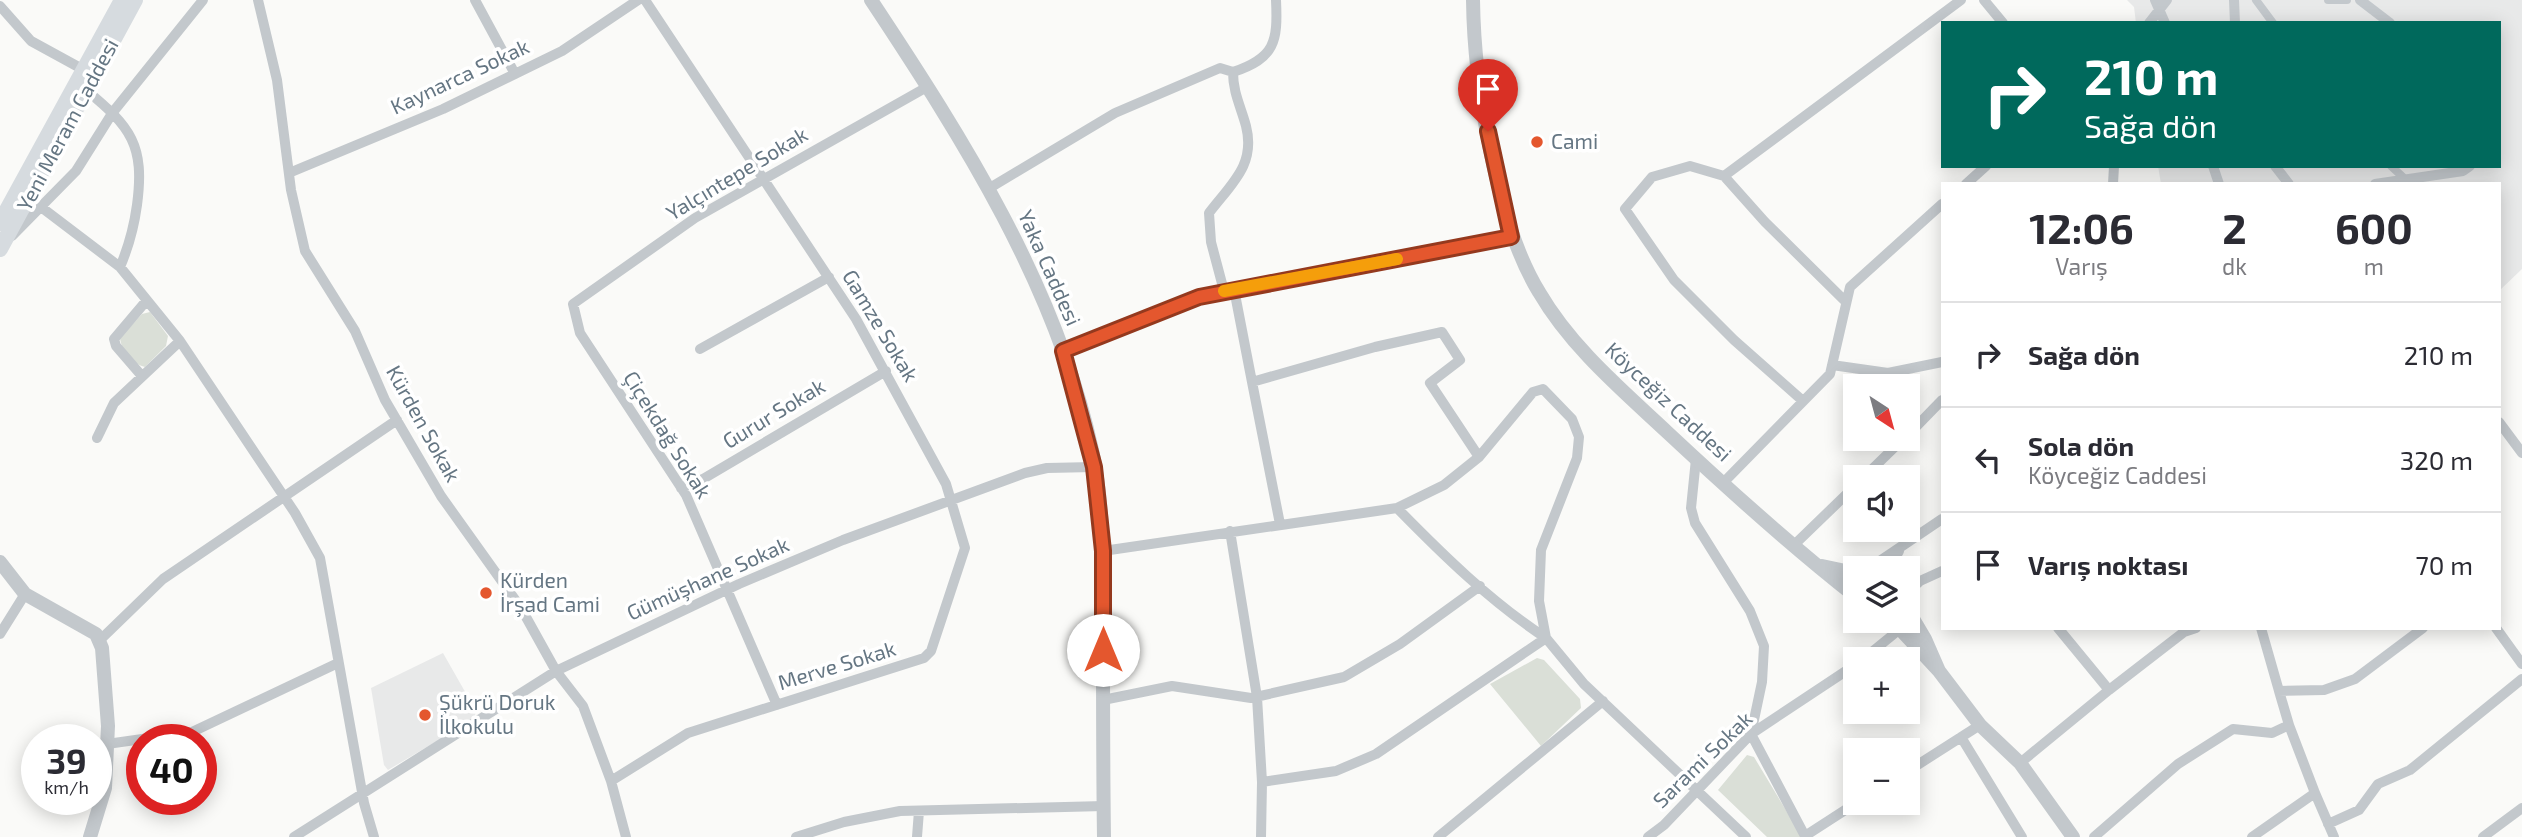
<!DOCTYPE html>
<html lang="tr">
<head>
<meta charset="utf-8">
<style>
	body { margin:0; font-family:"Exo 2",sans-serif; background:#f2f2f3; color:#2b2b33; height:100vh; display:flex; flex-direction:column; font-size:26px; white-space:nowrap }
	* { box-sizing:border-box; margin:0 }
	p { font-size:23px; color:#7c7c81 }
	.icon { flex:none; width:38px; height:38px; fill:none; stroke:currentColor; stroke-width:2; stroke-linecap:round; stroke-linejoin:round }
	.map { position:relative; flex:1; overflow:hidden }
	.details { position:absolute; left:1941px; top:182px; width:560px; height:448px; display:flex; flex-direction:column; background:#fff; border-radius:0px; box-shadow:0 4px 18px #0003 }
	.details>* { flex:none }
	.banner { position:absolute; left:1941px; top:21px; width:560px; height:147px; border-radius:0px; box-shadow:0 4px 18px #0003; background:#00695c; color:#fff; overflow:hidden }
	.needle { width:46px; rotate:144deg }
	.tools { position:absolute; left:1843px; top:374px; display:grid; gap:14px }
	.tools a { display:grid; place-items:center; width:77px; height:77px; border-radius:0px; background:#fff; box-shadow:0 4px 18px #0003; font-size:35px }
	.speed { position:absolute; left:21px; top:724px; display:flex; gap:14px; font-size:35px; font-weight:700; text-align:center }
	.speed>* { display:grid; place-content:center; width:91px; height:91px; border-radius:50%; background:#fff; box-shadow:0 4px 18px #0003; line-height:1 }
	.speed small { font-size:18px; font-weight:400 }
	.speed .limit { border:10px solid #d22; background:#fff; color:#111 }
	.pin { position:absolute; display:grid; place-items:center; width:60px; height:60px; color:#fff; margin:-72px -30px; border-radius:50% 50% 50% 0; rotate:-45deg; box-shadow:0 0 7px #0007 }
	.pin .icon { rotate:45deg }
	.me { position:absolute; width:77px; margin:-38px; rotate:0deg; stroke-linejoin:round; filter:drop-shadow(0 0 5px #0008) }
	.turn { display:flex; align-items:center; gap:24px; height:147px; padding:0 28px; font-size:32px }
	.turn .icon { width:91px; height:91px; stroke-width:2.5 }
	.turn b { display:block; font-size:49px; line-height:60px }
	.eta { display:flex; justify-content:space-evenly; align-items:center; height:119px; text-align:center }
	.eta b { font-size:42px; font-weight:700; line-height:49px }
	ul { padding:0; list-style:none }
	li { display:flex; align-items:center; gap:21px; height:105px; padding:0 28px; border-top:2px solid #e1e1e2 }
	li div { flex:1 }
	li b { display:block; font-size:26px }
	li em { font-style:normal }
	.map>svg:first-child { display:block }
	.built { fill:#e8e9e9 }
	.green { fill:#dadfd7 }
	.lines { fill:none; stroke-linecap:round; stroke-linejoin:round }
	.pedestrian { stroke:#c3c8cc; stroke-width:8 }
	.minor { stroke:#c3c8cc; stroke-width:10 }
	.tertiary { stroke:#c3c8cc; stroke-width:14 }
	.secondary { stroke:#d6dbdf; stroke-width:16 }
	.route-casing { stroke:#94391e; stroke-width:18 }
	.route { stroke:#e4572e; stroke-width:12 }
	.slow { stroke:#f59e0b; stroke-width:12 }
	.poi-dot { fill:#e4572e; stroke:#fff; stroke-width:2.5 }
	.labels { text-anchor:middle; stroke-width:7; stroke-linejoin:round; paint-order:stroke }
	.street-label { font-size:21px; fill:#657683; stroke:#fff }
	.poi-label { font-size:21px; fill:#657683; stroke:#fff; text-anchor:start }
</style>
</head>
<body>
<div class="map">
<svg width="2522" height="837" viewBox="0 0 2522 837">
	<rect width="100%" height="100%" fill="#fafaf8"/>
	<path class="built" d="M2127 0H2522V269L2499 291V184H2161L2158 166H2499V23H2136L2134 7Z
		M443 653 476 711 474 719 388 770 384 765 371 688Z"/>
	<path class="green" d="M150 312 168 336 166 346 145 367C133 364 121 350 120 338L142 314Z
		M1537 658 1544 660 1580 699 1581 708 1541 746 1490 684Z
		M1747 755 1754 757 1802 837H1767L1718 790Z"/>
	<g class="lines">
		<path class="pedestrian" d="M2256 0 2273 23
			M2328 0H2347
			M2391 166 2405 179"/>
		<path class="minor" d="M258 0 277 80 291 190 305 251 355 331 385 400 441 496 521 608 556 671 583 706 611 781 626 837
			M475 0 515 74
			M1984 0 2003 23
			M2155 0 2165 23
			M2234 0 2235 23
			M2360 0 2390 23
			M0 6 31 41 84 70
			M2149 23 2167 0
			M86 90C131 127 145 145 137 205 134 227 129 246 120 267
			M2213 166 2219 184
			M2275 166 2289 184
			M289 173 443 109 562 51 638 0
			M1724 176 1961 0
			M1966 184 1986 166
			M2113 184 2114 166
			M2375 184 2463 171 2470 166
			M988 189 1115 113 1220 68 1233 72
			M41 207 120 267 180 341 295 513 320 558 364 803 374 837
			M12 236 76 171 113 112 203 0
			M1234 289 1252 382
			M1224 291 1211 242 1209 213C1231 184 1256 165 1246 126 1241 107 1233 93 1233 72 1275 58 1278 42 1276 0
			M700 349 829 277
			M1063 351 1199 297 1511 237
			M1832 365 1888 373 1942 362
			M141 375 116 346 114 339 147 300
			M1803 401 1734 340 1674 280 1625 209 1652 177 1690 166 1724 176 1765 222 1844 300
			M2499 422 2522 453
			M1908 435 1942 400
			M97 438 114 403 180 341
			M1696 459 1691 508 1695 523 1750 611 1764 646 1762 682 1751 734 1805 836 1856 803
			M1863 478 1903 439
			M1723 483 1830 374 1850 287 1942 204
			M681 488 703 479 886 371
			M1280 524 1252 382 1375 347 1442 332 1460 360 1430 383 1479 457
			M1230 531 1257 697 1262 782
			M1793 546 1855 486
			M1103 551 1397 508 1444 485 1479 457 1533 392 1543 389 1572 419 1579 437 1577 458 1541 550 1539 601 1546 638 1584 684 1746 837
			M1868 569 1942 519
			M1889 569 1899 551
			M1908 592 1920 581 1942 571
			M2261 628 2279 691 2324 690 2355 679 2423 628
			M2496 628 2522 664
			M0 634 25 594
			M99 641 163 579 397 420
			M1862 660 1900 629
			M2109 690 2184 632 2196 628
			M1103 700 1172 686 1251 698 1344 677 1400 644 1480 586
			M777 705 686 495 580 333 573 304 695 218 927 87
			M1961 737 2022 837
			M107 744 192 732 338 663
			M2020 763 2109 690 2058 628
			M1908 771 1980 725
			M611 781 688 733 924 658 931 651 965 548 946 484 856 319 645 0
			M2315 793 2334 837
			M2328 824 2359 810 2378 784 2410 770 2522 679
			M294 837 556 671 739 584 843 540 1025 473 1047 468 1094 467
			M796 837 844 822 900 811 1104 806
			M917 837 919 811
			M1261 837 1262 782 1336 771 1376 754 1546 638C1491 602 1443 555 1397 508
			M1438 837 1603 701
			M1648 837 1664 825 1751 734 1855 665
			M2094 837 2178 764 2233 729 2272 733 2289 725 2279 691
			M2252 837 2315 793 2289 725
			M2483 837 2522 808"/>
		<path class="tertiary" d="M871 0C963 139 1056 285 1092 450 1105 509 1103 571 1103 630 1103 699 1103 768 1104 837
			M1473 0C1474 82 1496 222 1539 292 1571 347 1621 389 1667 432 1728 489 1790 545 1855 596
			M0 562 25 594 96 634 102 648 108 726 105 788 90 837
			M1822 566 1855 573
			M1886 621 1900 629 1939 671 1925 639 1909 612
			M1939 671 1980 725 2020 763 2073 837"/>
		<path class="secondary" d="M0 223 122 0
			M0 249 135 0"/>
	</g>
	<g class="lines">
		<defs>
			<path id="route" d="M1103 650V551L1094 467 1063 351 1199 297 1511 237 1488 131"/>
		</defs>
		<use href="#route" class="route-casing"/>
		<use href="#route" class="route"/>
		<path class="slow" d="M1224 291 1397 259"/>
	</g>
	<g class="poi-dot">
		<circle cx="1537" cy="142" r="7"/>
		<circle cx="486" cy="593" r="7"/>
		<circle cx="425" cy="715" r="7"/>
	</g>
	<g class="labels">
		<g class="street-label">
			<text transform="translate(460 77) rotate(-25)" y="7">Kaynarca Sokak</text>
			<text transform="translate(68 125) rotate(-62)" y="7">Yeni Meram Caddesi</text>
			<text transform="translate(737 174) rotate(-31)" y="7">Yalçıntepe Sokak</text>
			<text transform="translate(1049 268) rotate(66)" y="7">Yaka Caddesi</text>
			<text transform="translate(880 326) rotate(59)" y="7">Gamze Sokak</text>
			<text transform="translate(1668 402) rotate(43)" y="7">Köyceğiz Caddesi</text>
			<text transform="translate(774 414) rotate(-31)" y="7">Gurur Sokak</text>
			<text transform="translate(423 424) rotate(61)" y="7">Kürden Sokak</text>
			<text transform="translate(667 435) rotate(58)" y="7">Çiçekdağ Sokak</text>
			<text transform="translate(708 579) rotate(-24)" y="7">Gümüşhane Sokak</text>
			<text transform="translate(837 666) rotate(-17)" y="7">Merve Sokak</text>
			<text transform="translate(1703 760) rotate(-44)" y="7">Sarami Sokak</text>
		</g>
		<g class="poi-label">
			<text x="1551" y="149">Cami</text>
			<text x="500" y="588">Kürden<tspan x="500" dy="24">İrşad Cami</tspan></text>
			<text x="439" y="710">Şükrü Doruk<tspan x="439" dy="24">İlkokulu</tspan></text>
		</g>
	</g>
</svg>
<div class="tools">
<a><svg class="needle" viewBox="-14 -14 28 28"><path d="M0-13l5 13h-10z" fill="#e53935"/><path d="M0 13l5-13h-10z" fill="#7c7c81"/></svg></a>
<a><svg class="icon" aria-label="sound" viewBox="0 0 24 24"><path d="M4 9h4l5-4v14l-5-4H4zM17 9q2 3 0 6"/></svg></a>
<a><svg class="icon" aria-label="layers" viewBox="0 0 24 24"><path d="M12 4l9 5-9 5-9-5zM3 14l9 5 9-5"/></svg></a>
<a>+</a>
<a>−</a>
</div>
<div class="speed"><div>39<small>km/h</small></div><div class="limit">40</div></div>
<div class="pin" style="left:1488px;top:131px;background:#d93025"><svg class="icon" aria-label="arrive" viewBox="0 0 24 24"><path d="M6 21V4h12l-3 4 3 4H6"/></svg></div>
<svg class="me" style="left:1103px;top:650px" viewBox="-20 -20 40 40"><circle r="19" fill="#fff"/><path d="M0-13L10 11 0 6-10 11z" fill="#e4572e"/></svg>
<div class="banner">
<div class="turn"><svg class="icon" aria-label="right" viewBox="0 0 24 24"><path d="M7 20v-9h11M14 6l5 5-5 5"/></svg><div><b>210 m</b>Sağa dön</div></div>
</div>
<section class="details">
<div class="eta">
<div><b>12:06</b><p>Varış</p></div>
<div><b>2</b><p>dk</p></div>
<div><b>600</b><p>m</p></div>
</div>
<ul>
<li><svg class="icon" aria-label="right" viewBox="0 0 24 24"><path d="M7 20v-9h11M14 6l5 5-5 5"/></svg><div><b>Sağa dön</b></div><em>210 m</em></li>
<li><svg class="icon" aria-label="left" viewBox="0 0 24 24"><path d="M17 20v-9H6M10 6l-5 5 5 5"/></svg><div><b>Sola dön</b><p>Köyceğiz Caddesi</p></div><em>320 m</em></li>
<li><svg class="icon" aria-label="arrive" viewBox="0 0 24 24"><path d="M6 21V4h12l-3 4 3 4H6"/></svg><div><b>Varış noktası</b></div><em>70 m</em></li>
</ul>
</section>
</div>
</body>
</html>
